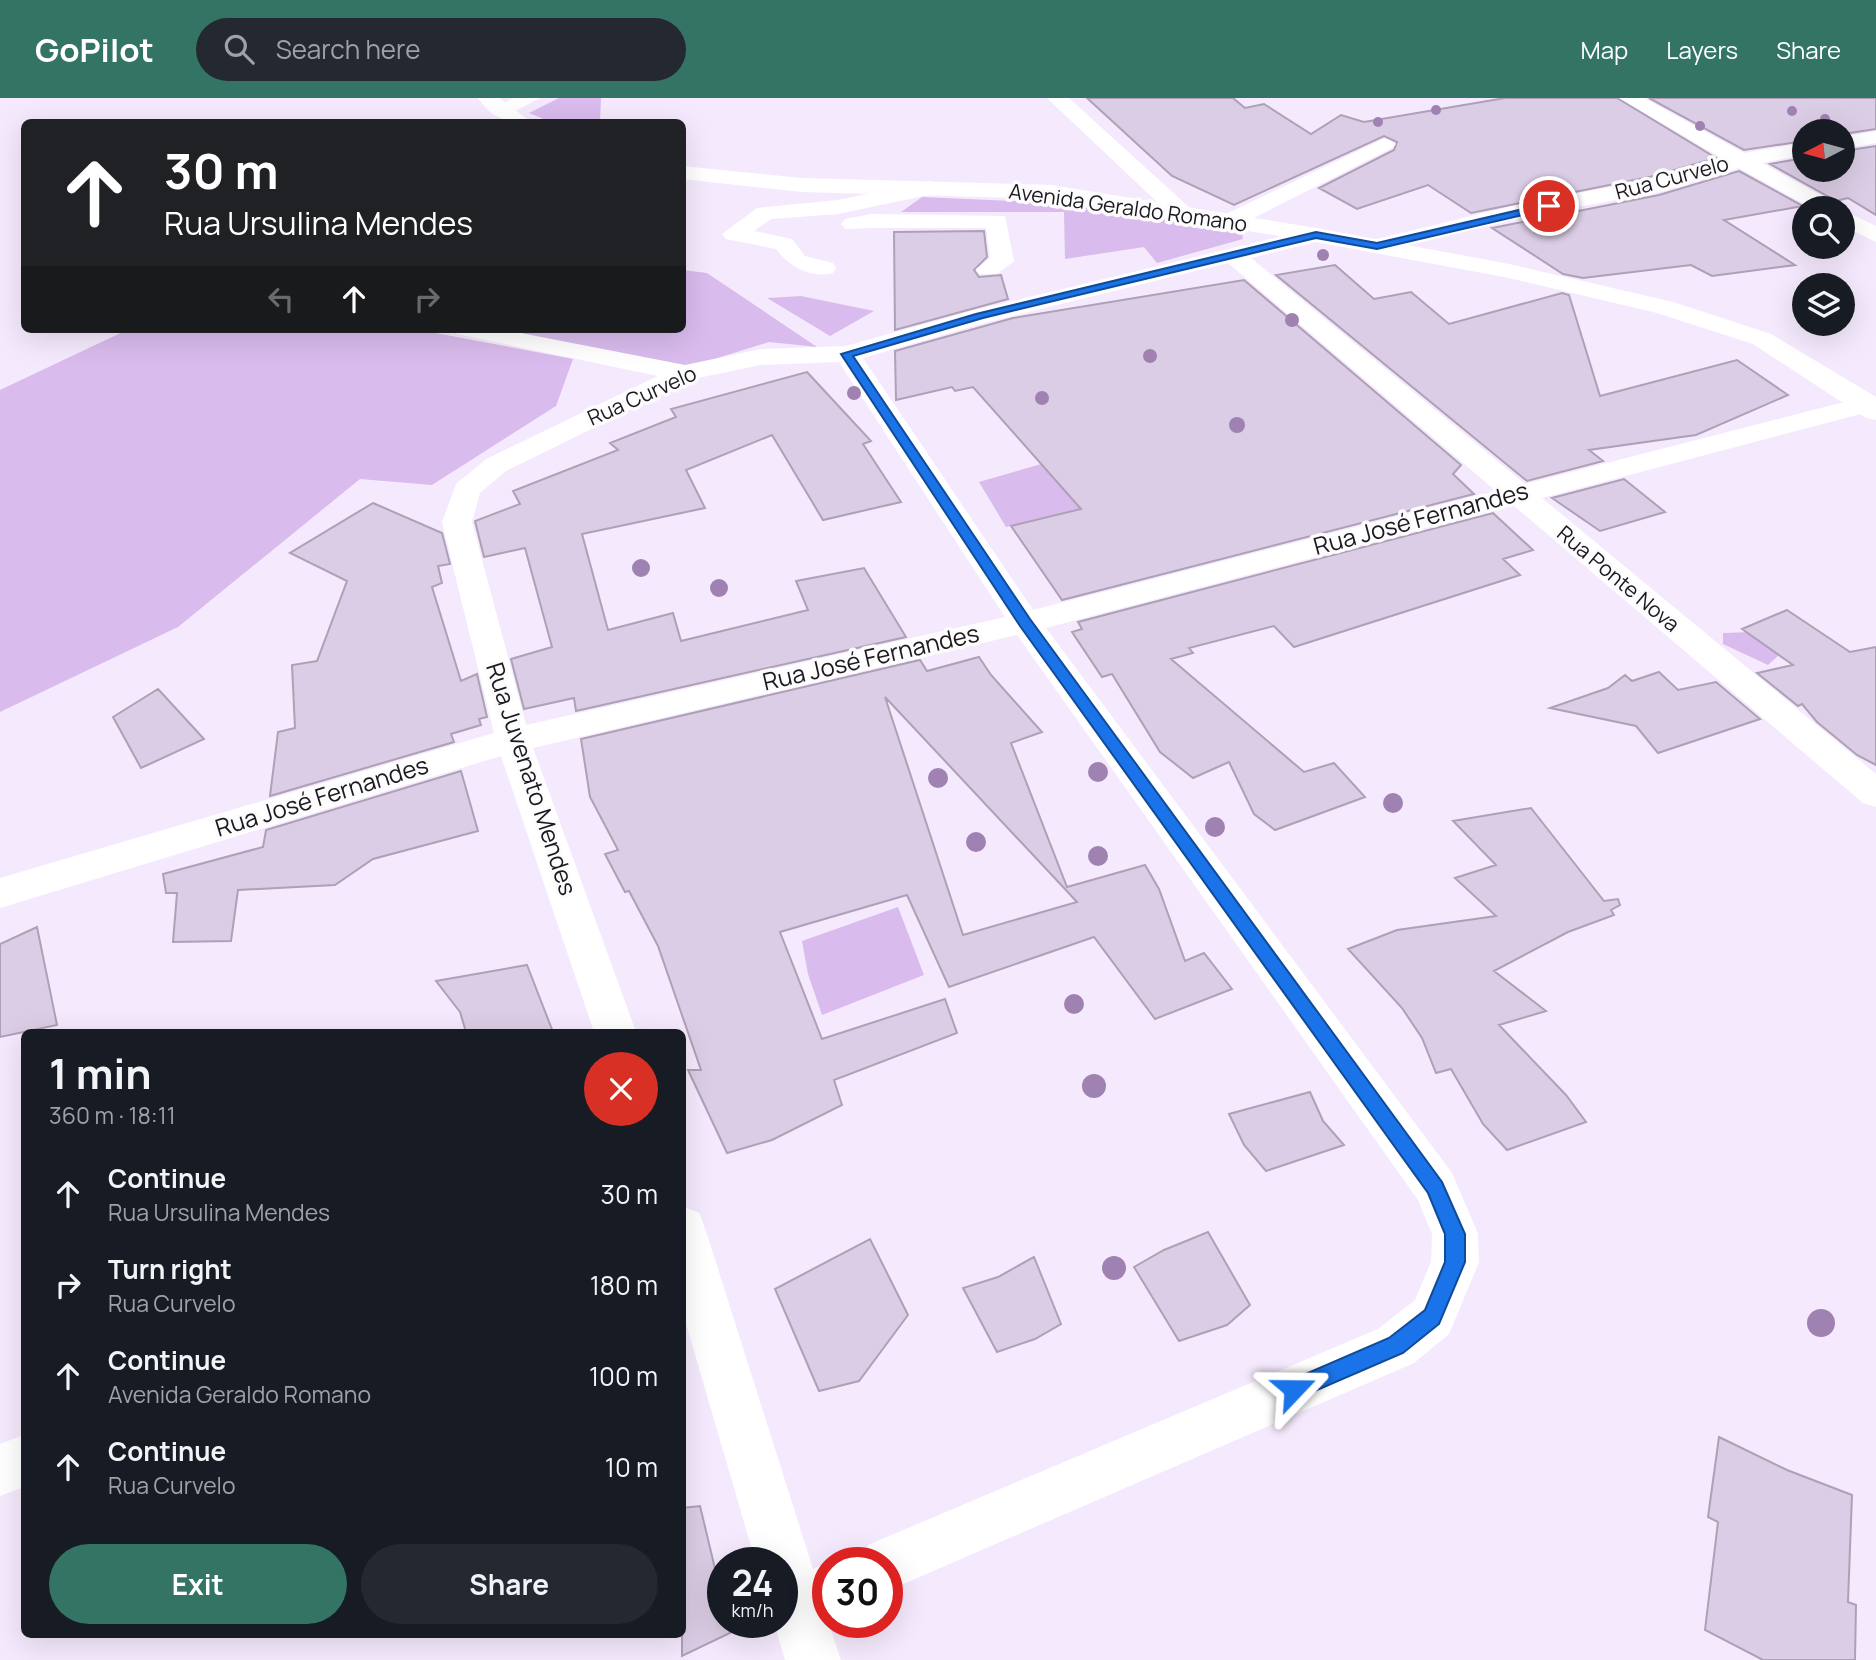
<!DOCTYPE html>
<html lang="en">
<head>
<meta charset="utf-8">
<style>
	body { margin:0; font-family:Manrope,sans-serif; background:#242831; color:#f1f3f6; height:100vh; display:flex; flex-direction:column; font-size:26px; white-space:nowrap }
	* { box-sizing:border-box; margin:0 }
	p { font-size:23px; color:#9ea1a6 }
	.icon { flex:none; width:38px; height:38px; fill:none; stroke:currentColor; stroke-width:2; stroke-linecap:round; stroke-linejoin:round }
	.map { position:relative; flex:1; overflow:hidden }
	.drawer { position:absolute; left:21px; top:931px; width:665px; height:609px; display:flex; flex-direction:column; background:#171b24; border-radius:10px; box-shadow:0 7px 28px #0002 }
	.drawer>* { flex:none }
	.banner { position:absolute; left:21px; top:21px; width:665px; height:214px; border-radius:10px; box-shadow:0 7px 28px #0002; background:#202124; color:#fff; overflow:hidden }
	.needle { width:46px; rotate:264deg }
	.fabs { position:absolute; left:1792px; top:21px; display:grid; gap:14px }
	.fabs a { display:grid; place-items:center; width:63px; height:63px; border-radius:50%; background:#171b24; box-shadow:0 7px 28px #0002; font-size:35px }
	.speed { position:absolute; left:707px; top:1449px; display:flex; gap:14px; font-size:35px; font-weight:700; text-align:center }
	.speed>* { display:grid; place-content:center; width:91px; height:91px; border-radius:50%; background:#171b24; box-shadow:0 7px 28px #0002; line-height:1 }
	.speed small { font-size:18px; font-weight:400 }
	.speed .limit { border:10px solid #d22; background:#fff; color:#111 }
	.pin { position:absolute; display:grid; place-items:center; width:60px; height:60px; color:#fff; margin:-30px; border:4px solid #fff; border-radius:50%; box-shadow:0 2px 7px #0007 }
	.me { position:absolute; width:77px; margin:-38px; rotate:67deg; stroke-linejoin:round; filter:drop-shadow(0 0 5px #0008) }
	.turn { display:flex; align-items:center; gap:24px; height:147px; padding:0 28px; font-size:32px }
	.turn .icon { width:91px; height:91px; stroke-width:2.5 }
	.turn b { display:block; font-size:49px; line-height:60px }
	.lanes { display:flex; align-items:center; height:66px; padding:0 28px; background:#0003; justify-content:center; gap:35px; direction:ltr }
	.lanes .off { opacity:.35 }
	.round { display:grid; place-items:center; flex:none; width:74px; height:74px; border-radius:37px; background:#242831 }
	.overview { display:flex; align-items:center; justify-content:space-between; height:119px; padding:0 28px }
	h1 { font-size:42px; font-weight:700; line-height:52px }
	.primary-button { display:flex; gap:14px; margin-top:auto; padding:14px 28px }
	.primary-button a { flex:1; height:80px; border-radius:42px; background:#337464; color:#fff; font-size:28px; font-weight:700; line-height:80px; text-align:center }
	.primary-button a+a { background:#242831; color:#f1f3f6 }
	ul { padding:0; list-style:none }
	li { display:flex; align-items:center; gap:21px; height:91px; padding:0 28px }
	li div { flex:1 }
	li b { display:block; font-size:26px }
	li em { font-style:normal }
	header { display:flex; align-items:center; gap:42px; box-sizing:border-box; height:98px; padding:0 35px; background:#337464; color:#fff }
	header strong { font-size:33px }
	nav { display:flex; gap:38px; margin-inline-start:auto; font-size:24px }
	.search { width:490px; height:63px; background:#242831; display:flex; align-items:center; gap:18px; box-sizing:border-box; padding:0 24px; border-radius:38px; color:#9ea1a6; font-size:26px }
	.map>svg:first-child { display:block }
	.green { fill:#d9bbed }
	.building { fill:#dbcde5; stroke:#aea0b7; stroke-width:2; fill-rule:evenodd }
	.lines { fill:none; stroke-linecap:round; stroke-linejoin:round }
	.minor { fill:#fff; fill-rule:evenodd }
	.major { fill:#fff; fill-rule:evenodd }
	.tree { fill:#a082b2 }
	.route { fill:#1a73e8; stroke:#114b97; stroke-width:2 }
	.labels { text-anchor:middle; stroke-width:7; stroke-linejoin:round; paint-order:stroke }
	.far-street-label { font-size:21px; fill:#1d1820; stroke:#fcfcfc }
	.street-label { font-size:24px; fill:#1d1820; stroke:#fcfcfc }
</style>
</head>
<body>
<header>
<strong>GoPilot</strong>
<div class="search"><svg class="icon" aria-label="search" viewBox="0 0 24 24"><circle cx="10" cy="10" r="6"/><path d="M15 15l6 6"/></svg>Search here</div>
<nav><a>Map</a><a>Layers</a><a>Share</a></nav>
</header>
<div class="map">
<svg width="1876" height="1562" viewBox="0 0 1876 1562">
	<rect width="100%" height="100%" fill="#f5eafd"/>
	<path class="green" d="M559 0H601L600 24H551L529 15Z
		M922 99 1077 106 1242 134 1243 141 1157 165 1144 149 1065 161 1064 114H901Z
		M683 172 707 175 817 249 769 244 689 269 485 231H682Z
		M801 198 874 213 830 238 767 200Z
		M129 231H414L573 261 556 308 432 387 360 381 178 529 0 614V292Z
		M1069 358 1157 459 1039 421 1006 429 979 384Z
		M1752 534 1781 555 1768 567 1723 546V535Z
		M898 809 924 877 822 917 808 876 802 843Z"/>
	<path class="building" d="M1087 0H1233L1245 10 1264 6 1311 36 1341 17 1364 24 1505 0H1617L1716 60 1654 78 1471 115 1428 87 1357 111 1319 90 1394 52 1397 44 1384 38 1234 107 1172 78Z
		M1649 0H1876V31L1843 36V33H1804V43L1744 52Z
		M1876 48V117L1848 100 1836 103 1770 66 1804 60V72H1843V53Z
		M1739 73 1803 108 1724 122 1795 167 1712 178 1691 167 1583 180 1563 176 1492 130 1659 97Z
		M984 133 987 159 974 172 979 179 1001 177 1008 201 895 232 894 134Z
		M1335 167 1374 201 1411 194 1449 226 1562 195 1569 197 1600 298 1737 262 1788 297 1696 337 1589 352 1603 363 1527 383 1276 177Z
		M1244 182 1461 367 1453 376 1474 396 1062 502 1011 428 1081 411 973 289 955 293 952 289 896 302 895 253 1013 220Z
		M807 274 871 343 863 346 901 404 823 422 772 337 686 372 705 410 582 436 608 532 673 515 681 543 808 512 796 483 864 470 906 539 576 613 574 600 524 611 511 561 552 549 525 450 484 459 475 423 520 406 513 393 618 352 610 345 676 319 671 311Z
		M1624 381 1665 414 1600 433 1552 400Z
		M373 405 442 435 450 466 438 468 442 485 432 489 461 583 477 576 487 619 479 621 481 627 451 636 454 644 270 698 278 634 295 630 292 567 317 563 347 483 290 455Z
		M1493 415 1533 452 1503 461 1520 477 1294 549 1274 528 1189 550 1193 555 1171 561 1304 674 1334 665 1365 699 1275 732 1254 716 1229 664 1193 680 1160 654 1112 576 1102 579 1072 534 1082 531 1078 524Z
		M1787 512 1850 554 1876 549V667L1857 657 1817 624 1802 606 1798 608 1757 575 1793 567 1742 531Z
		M979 559 991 577 1042 634 1011 645 1067 789 1145 767 1159 791 1185 863 1204 855 1232 891 1155 921 1094 839 949 889 907 797 780 834 822 941 945 901 957 935 834 982 842 1007 772 1042 727 1055 688 972H701L658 848 629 793 625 794 605 756 618 752 590 699 581 641 920 562 927 573ZM885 599 1064 790 1077 804 963 837Z
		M1659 574 1678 592 1716 584 1760 621 1658 655 1636 628 1550 610 1608 590 1625 577 1632 583Z
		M158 591 204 641 141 670 113 619Z
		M461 673 478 733 373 761 335 787 238 792 231 843 173 844 177 795H166L163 776 263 749 266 732Z
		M1531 710 1604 803 1618 801 1620 807 1611 812 1614 817 1568 834 1494 873 1546 913 1499 927 1566 997 1586 1024 1507 1052 1483 1026 1451 971 1436 975 1422 940 1402 910 1348 851 1397 832 1496 818 1455 780 1496 767 1453 723Z
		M37 829 57 927 0 939V846Z
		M527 867 553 934H466L460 914 436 883Z
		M1310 994 1323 1023 1344 1047 1266 1073 1244 1047 1229 1016Z
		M1208 1134 1250 1207 1227 1227 1179 1243 1134 1169 1164 1152Z
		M870 1141 908 1217 859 1283 819 1293 775 1191Z
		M1034 1159 1061 1226 1035 1241 997 1254 963 1190 998 1179Z
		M1719 1339 1787 1372 1852 1397 1848 1504 1856 1507 1855 1562H1763L1705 1532 1718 1424 1708 1419Z
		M700 1408 723 1504V1524H727L730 1535 682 1558V1410Z"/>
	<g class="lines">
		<path class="minor" d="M513 0H540L507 17H493L490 13Z
			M1047 0H1069L1191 111 1194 116 1191 121H1175Z
			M1619 0H1644L1744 55 1804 45V57L1762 65 1835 105 1838 110H1811L1739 70 1659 94 1529 118 1377 155 1369 153 1365 148 1369 143 1377 141 1529 104 1655 81 1723 61Z
			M1876 33V45L1843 51V39Z
			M1385 40 1396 46 1392 50 1238 128 1230 130 1219 123 1222 118Z
			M930 83 938 85 941 90 938 95 838 116 771 121 754 133 792 141 805 158 833 165 836 170 833 175C810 181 789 168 776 151L726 141 722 136 757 110 838 102Z
			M1843 112 1876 128V144L1843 128Z
			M871 116 1005 118 1014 163 997 176H979L976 171 990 160 986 130H871L845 131 841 126 845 121Z
			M1316 130 1324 132 1328 137 1324 142 1251 160 1525 386 1868 298 1876 300V312L1542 400 1876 676V709L1863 705 1513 407 1046 530 1452 1075 1478 1136 1479 1164 1449 1236 1414 1265 887 1493V1465H860L868 1447 1378 1231 1415 1202 1431 1164 1432 1136 1418 1102 1017 537 533 650 636 934H594L501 658 0 810V780L494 635 442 424 456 386 486 361 658 278 457 236 453 231H500L685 267 761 251 846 248 971 213ZM1228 165 1496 393 1033 512 863 260 988 224ZM839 264 1005 519 526 627 472 424 480 395 506 373 693 281 761 267Z
			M682 1108 699 1115 705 1130 813 1471 828 1464 829 1465 828 1524 841 1562H785L774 1524H782V1465H756L682 1212Z
			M24 1337V1389L0 1398V1346Z"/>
		<path class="major" d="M478 0H499L531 24C507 26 492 20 478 0Z
			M682 68 802 80 1051 87 1316 130 1509 166 1673 204 1771 236 1876 299V322L1866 320 1753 246 1657 215 1509 180 1316 144 1051 101 802 94 682 81Z"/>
	</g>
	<g class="tree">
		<circle cx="1436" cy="12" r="5"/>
		<circle cx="1792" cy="13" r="5"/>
		<circle cx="1825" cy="21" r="5"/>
		<circle cx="1378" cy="24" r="5"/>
		<circle cx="1700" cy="28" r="5"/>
		<circle cx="1323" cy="157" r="6"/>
		<circle cx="1292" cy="222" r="7"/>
		<circle cx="1150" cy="258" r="7"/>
		<circle cx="854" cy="295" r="7"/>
		<circle cx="1042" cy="300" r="7"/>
		<circle cx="1237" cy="327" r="8"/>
		<circle cx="641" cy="470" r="9"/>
		<circle cx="719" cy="490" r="9"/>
		<circle cx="1098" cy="674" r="10"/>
		<circle cx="938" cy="680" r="10"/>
		<circle cx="1393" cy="705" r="10"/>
		<circle cx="1215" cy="729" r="10"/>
		<circle cx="976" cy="744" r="10"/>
		<circle cx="1098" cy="758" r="10"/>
		<circle cx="1074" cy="906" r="10"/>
		<circle cx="1094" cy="988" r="12"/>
		<circle cx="1114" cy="1170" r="12"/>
		<circle cx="1821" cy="1225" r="14"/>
	</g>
	<path class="route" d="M1549 105 1553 110 1377 151 1316 140 983 220 853 258 1030 521 1442 1084 1465 1136V1164L1439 1226 1403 1255 1294 1302 1287 1299 1284 1291 1287 1284 1389 1240 1425 1212 1445 1164V1136L1428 1095 1020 528 841 256 976 216 1316 134 1377 145Z"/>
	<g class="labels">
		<g class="far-street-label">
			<text transform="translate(1672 80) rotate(-15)" y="7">Rua Curvelo</text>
			<text transform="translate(1128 110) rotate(8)" y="7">Avenida Geraldo Romano</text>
			<text transform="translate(642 298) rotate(-24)" y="7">Rua Curvelo</text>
			<text transform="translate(1618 481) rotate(40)" y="7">Rua Ponte Nova</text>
		</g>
		<g class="street-label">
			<text transform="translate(1421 421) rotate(-15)" y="8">Rua José Fernandes</text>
			<text transform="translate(871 560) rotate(-13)" y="8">Rua José Fernandes</text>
			<text transform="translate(531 681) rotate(72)" y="8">Rua Juvenato Mendes</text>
			<text transform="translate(322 699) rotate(-17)" y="8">Rua José Fernandes</text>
		</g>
	</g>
</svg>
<div class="fabs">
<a><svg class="needle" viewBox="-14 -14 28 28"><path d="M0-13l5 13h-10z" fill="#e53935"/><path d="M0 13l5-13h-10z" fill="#9ea1a6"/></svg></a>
<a><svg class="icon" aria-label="search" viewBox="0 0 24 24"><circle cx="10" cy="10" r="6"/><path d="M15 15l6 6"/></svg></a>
<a><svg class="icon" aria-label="layers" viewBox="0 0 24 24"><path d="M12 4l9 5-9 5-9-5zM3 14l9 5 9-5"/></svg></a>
</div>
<div class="speed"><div>24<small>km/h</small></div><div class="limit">30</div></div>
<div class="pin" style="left:1549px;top:108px;background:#d93025"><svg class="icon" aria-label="arrive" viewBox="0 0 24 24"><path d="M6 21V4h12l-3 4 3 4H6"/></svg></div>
<svg class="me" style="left:1294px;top:1291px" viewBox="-20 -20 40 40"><path d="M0-17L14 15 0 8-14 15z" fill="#1a73e8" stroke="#fff" stroke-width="4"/></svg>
<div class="banner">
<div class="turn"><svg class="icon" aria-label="ahead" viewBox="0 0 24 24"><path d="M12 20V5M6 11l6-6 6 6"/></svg><div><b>30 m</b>Rua Ursulina Mendes</div></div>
<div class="lanes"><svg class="icon off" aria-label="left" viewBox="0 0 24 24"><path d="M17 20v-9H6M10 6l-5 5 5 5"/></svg><svg class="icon" aria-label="ahead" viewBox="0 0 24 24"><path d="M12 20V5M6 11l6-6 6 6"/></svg><svg class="icon off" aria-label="right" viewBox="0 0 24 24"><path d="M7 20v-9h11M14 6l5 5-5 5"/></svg></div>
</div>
<section class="drawer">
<div class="overview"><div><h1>1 min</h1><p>360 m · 18:11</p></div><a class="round" style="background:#d93025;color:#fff"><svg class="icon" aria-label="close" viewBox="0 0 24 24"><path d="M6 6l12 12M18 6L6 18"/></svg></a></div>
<ul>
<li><svg class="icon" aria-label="ahead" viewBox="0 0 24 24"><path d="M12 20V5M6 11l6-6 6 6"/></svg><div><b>Continue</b><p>Rua Ursulina Mendes</p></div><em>30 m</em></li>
<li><svg class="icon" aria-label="right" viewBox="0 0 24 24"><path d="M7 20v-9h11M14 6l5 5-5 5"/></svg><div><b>Turn right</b><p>Rua Curvelo</p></div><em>180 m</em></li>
<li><svg class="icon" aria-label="ahead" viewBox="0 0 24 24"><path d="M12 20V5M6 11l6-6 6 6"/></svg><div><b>Continue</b><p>Avenida Geraldo Romano</p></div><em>100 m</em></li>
<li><svg class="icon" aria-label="ahead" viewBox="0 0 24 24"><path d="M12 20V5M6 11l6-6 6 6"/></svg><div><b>Continue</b><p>Rua Curvelo</p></div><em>10 m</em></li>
</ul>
<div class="primary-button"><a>Exit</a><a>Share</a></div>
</section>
</div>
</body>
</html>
